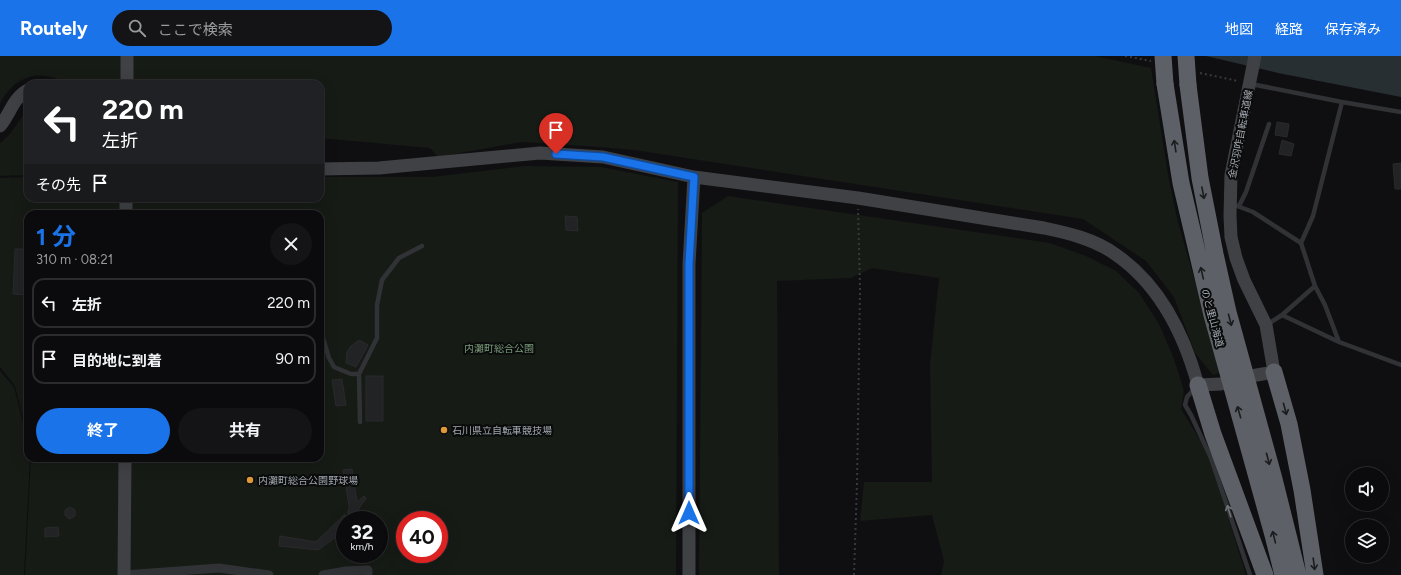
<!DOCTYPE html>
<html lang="ja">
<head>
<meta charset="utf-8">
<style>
	body { margin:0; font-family:Figtree,"Noto Sans JP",sans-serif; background:#141416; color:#f1f3f6; height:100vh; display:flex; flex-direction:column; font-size:15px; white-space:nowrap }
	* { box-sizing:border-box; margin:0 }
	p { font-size:13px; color:#9a9b9d }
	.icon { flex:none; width:22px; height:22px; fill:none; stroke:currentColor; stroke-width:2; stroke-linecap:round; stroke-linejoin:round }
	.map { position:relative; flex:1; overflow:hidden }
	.details { position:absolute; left:24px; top:154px; width:300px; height:252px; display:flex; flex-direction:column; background:#0b0b0d; border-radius:12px; box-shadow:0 4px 16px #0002,0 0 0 1px #2b2b2e }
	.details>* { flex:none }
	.hud { position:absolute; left:24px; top:24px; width:300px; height:122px; border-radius:12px; box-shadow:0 4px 16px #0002,0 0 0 1px #2b2b2e; background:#202124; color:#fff; overflow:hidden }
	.fabs { position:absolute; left:1345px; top:411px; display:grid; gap:8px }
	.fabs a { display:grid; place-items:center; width:44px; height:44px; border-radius:50%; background:#0b0b0d; box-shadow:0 4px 16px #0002,0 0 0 1px #2b2b2e; font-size:20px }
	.speed { position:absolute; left:336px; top:455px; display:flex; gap:8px; font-size:20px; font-weight:700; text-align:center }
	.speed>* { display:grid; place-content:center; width:52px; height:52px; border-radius:50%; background:#0b0b0d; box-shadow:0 4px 16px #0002,0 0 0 1px #2b2b2e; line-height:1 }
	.speed small { font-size:10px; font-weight:400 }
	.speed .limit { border:6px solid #d22; background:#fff; color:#111 }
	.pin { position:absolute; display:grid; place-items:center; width:34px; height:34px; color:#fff; margin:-41px -17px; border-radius:50% 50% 50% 0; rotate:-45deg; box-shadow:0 0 4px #0007 }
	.pin .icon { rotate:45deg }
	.me { position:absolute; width:44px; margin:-22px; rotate:0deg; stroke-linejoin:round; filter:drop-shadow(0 0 3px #0008) }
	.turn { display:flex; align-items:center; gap:14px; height:84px; padding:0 12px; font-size:18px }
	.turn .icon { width:52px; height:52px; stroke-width:2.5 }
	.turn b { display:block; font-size:28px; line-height:34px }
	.then { display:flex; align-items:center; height:38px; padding:0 12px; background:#0003; gap:8px; font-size:15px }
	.round { display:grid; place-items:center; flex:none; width:42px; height:42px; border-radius:21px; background:#141416 }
	.head { display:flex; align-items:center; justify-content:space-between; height:68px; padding:0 12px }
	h1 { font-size:24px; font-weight:700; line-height:30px; color:#1a73e8 }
	.action { display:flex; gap:8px; margin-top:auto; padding:8px 12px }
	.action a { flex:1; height:46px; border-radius:24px; background:#1a73e8; color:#fff; font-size:16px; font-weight:700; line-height:46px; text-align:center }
	.action a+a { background:#141416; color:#f1f3f6 }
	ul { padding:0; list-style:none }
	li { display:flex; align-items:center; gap:12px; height:50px; margin:0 8px 6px; padding:0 4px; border:2px solid #2b2b2e; border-radius:12px }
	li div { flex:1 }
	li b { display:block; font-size:15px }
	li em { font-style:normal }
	header { display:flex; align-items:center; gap:24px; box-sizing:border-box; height:56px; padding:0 20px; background:#1a73e8; color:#fff }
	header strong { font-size:19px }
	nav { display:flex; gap:22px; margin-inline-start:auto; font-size:14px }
	.search { width:280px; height:36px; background:#141416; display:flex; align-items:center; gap:10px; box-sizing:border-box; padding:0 14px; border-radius:22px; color:#9a9b9d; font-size:15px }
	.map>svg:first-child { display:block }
	.green { fill:#161b16; fill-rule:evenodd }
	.water { fill:#272f33 }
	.building { fill:#222324; stroke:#2a2a2c }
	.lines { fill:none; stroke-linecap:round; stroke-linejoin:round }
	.path { stroke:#37393c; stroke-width:2; stroke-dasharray:2 3; stroke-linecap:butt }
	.lane { stroke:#313235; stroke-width:4.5 }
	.street { stroke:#313235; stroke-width:9 }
	.secondary { stroke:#3f4145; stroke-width:13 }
	.highway { stroke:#5d6066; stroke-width:17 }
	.highway-bridge { stroke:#5d6066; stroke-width:17 }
	.oneway { stroke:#1b1c1d }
	.oneway2 { stroke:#6f7279 }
	.route-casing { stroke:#114b97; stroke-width:10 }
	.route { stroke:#1a73e8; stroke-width:7 }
	.poi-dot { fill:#e09838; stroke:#0a0b0b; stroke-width:1.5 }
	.labels { text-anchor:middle; stroke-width:4; stroke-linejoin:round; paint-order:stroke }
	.street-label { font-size:10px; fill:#a2a7b0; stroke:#0a0b0b }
	.park-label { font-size:10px; fill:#7b9a7a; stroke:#0a0b0b }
	.poi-label { font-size:10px; fill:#a2a7b0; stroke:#0a0b0b; text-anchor:start }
</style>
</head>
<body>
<header>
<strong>Routely</strong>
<div class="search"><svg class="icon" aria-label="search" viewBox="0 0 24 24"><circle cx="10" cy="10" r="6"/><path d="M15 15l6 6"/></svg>ここで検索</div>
<nav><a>地図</a><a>経路</a><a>保存済み</a></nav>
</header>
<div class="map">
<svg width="1401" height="519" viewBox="0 0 1401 519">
	<rect width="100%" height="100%" fill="#0f0f11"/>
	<path class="green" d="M0 0H1095L1151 12 1169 124 1178 166 1218 306 1219 317 1213 319 1195 297 1174 241 1146 205 1083 163 634 94 586 90 521 86 438 101 430 92 320 82V28H67C41 11 13 20 0 48Z
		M28 54V119L0 120V87C12 79 18 64 28 54Z
		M524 110 601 111 678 126 676 519H25L31 402H320V158H28V381L15 330 0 311V122L28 121V142H320V121H432ZM345 464H379V498H345ZM405 464H439V498H405Z
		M728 140 1050 187 1086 200 1116 215 1139 237 1159 268 1174 303 1184 335 1181 353 1208 397 1246 519H941L944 505 932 459 860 465 864 426H932L930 309 939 222 872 212 851 222 777 225 779 519H699L702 157Z
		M0 315 14 331 28 386V402H30L24 519H0Z"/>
	<path class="water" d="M1206 0H1401V41L1278 17Z"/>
	<path class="building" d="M1277 66 1289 68 1287 81 1275 79Z
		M1282 84 1294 88 1291 100 1279 98Z
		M1401 107V133H1395L1393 108Z
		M565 160 577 161 578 175 566 174Z
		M15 193H28V239L13 238Z
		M359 284 368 289 356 311 346 307 347 296 351 290Z
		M366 320H383V365H366Z
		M342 323 346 349 336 350 332 324Z
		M352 413 357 446 364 440 366 442 356 457 354 464H349V458L347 456 349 454V449L343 414Z
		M70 451 75 454V460L69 463 65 459V454Z
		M345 458V480L340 485 336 481 318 494 279 490 280 480 316 486Z
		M58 471 59 480 45 481V472Z"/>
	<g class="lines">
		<path class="path" d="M1125 0 1151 5
			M1200 17 1238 25
			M854 519 857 427 860 233 858 153"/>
		<path class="lane" d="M1251 28 1342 46 1401 56
			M1232 148 1253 156 1301 187 1313 160 1342 46
			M1239 150 1246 136 1269 68
			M1282 259 1339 286 1325 249 1315 230
			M1268 268 1282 259 1315 230 1301 187
			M320 277 322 279 329 302 334 311 351 318H359
			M1339 286 1401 309
			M1195 332 1187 341 1185 349 1191 359 1211 402 1250 519
			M360 366 359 318 377 282V249L382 224 399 202 422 190"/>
		<path class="street" d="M124 519 219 512 269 519
			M323 519 346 515 368 514V519"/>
		<path class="secondary" d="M127 28V0
			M0 70C11 57 12 43 28 34
			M320 113 379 112 540 97 603 101 694 121 689 208V519
			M694 121 858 142 1044 172C1068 177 1094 183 1115 198 1159 228 1184 278 1198 329L1221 328
			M126 142V158
			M1251 320 1274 316 1266 269 1244 224 1236 202 1231 181 1230 160 1231 119 1255 0
			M124 519 125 402"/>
		<path class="highway" d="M1165 28 1181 127 1212 259 1273 479 1283 519
			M1188 29 1200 122 1215 198 1228 256 1274 423 1298 519
			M1274 316 1289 368 1302 434 1315 519
			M1198 329 1213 378 1265 519"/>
		<path class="highway-bridge" d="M1163 0 1165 28
			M1186 0 1188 29"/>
	</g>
	<defs><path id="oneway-shaft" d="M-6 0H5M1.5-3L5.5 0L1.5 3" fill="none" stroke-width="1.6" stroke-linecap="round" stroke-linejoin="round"/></defs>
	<g class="oneway">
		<use href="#oneway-shaft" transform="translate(1175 90) rotate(-99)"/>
		<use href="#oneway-shaft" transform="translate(1203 137) rotate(79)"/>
		<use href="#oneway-shaft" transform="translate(1202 217) rotate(-103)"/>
		<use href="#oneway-shaft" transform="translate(1230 264) rotate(75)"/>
		<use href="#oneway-shaft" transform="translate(1285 353) rotate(75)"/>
		<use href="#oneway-shaft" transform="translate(1239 356) rotate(-106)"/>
		<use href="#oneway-shaft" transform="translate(1268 403) rotate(75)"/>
		<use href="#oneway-shaft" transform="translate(1274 481) rotate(-104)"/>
		<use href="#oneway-shaft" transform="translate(1314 508) rotate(82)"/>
	</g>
	<use class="oneway2" href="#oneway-shaft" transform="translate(1229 455) rotate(-108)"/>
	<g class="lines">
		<defs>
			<path id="route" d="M556 98 603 101 694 121 689 208V457"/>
		</defs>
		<use href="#route" class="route-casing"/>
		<use href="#route" class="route"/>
	</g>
	<g class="poi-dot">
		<circle cx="444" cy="374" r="4"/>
		<circle cx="250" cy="424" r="4"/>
	</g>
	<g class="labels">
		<g class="street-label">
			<text transform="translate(1240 78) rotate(-79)" y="4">金沢羽咋自転車道線</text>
			<text transform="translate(1213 262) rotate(75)" y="4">のと里山海道</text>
		</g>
		<g class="park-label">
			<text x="499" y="296">内灘町総合公園</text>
		</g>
		<g class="poi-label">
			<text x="452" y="378">石川県立自転車競技場</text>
			<text x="258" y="428">内灘町総合公園野球場</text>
		</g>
	</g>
</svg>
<div class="fabs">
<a><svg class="icon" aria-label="sound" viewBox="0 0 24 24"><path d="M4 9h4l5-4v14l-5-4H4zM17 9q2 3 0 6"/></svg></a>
<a><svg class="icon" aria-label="layers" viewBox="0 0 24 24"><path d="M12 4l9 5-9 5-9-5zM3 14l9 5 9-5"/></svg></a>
</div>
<div class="speed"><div>32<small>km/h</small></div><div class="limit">40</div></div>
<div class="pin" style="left:556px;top:98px;background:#d93025"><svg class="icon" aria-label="arrive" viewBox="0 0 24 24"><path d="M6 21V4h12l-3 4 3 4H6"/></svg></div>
<svg class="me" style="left:689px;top:457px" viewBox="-20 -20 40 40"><path d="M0-17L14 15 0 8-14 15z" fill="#1a73e8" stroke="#fff" stroke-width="4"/></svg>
<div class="hud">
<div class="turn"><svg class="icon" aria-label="left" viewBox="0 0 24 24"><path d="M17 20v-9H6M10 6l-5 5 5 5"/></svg><div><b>220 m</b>左折</div></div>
<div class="then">その先<svg class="icon" aria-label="arrive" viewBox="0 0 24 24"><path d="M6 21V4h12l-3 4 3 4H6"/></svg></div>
</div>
<section class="details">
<div class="head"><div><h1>1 分</h1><p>310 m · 08:21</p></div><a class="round"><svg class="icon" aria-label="close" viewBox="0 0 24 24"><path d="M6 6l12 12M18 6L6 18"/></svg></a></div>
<ul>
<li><svg class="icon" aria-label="left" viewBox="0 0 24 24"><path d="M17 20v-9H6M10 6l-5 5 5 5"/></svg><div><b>左折</b></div><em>220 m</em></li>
<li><svg class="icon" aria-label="arrive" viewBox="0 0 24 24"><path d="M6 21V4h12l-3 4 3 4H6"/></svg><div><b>目的地に到着</b></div><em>90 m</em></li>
</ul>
<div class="action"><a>終了</a><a>共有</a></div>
</section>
</div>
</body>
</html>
